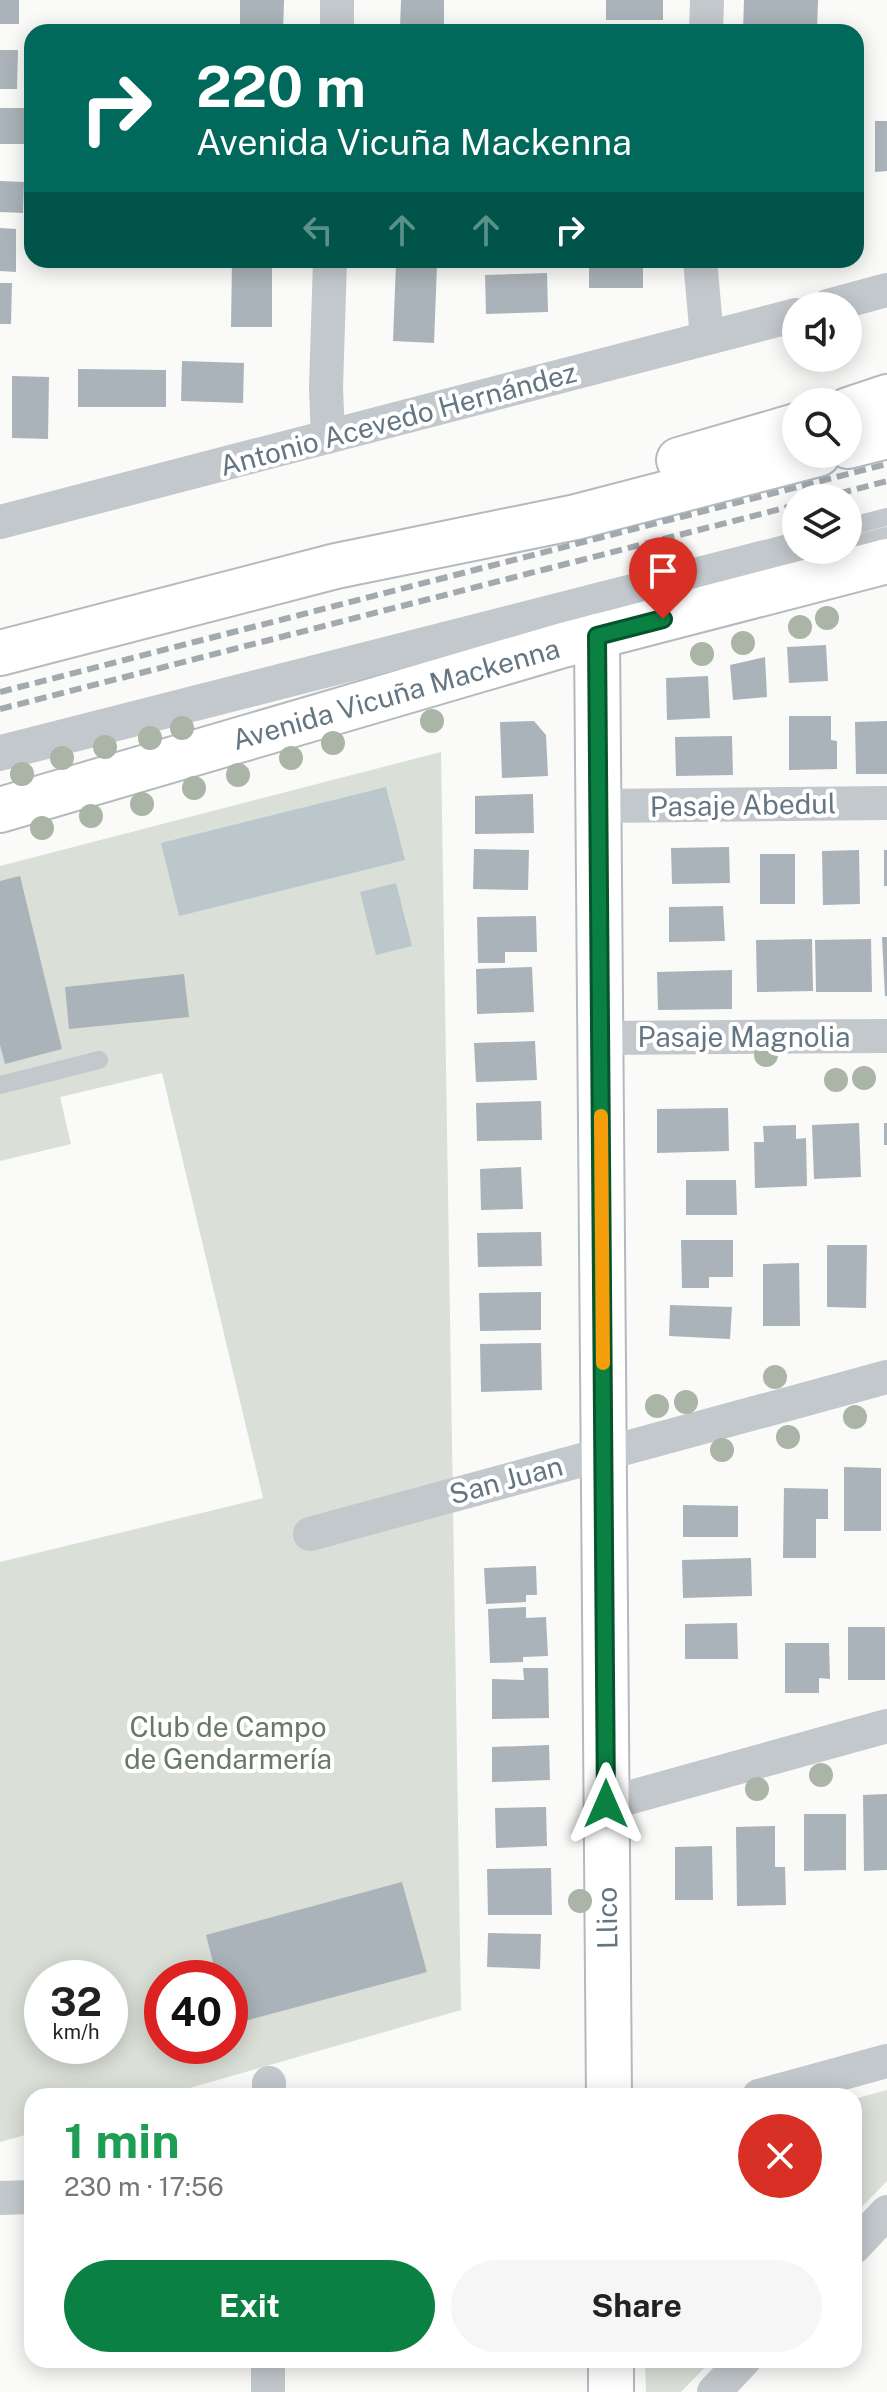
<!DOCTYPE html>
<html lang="en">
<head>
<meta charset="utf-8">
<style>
	body { margin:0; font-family:"Public Sans",sans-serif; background:#f6f6f6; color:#222; height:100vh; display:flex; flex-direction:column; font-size:30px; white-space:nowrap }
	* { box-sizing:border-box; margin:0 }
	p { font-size:26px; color:#767676 }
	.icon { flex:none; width:44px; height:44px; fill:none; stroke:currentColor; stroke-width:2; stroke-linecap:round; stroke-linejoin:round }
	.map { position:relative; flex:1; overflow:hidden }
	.side { position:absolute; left:24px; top:2088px; width:838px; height:280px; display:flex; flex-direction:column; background:#fff; border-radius:24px; box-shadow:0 4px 20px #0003 }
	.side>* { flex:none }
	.top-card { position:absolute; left:24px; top:24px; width:840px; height:244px; border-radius:24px; box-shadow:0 4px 20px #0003; background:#00695c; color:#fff; overflow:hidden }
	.controls { position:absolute; left:782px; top:292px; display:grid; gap:16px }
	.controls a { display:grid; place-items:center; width:80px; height:80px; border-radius:50%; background:#fff; box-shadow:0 4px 20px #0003; font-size:40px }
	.speed { position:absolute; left:24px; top:1960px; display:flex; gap:16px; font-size:40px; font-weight:700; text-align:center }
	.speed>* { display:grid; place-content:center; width:104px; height:104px; border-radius:50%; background:#fff; box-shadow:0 4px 20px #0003; line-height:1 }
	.speed small { font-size:20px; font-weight:400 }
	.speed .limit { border:12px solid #d22; background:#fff; color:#111 }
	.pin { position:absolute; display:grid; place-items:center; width:68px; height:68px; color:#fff; margin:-82px -34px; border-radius:50% 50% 50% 0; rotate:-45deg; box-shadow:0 0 8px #0007 }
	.pin .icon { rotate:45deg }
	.me { position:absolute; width:88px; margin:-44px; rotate:0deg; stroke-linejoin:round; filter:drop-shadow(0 0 6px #0008) }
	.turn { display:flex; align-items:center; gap:28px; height:168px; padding:0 40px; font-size:36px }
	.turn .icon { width:104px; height:104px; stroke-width:2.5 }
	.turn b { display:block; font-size:56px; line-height:68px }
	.lanes { display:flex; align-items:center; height:76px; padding:0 40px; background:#0003; justify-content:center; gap:40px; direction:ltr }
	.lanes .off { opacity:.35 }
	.round { display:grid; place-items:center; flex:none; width:84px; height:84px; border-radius:42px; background:#f6f6f6 }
	.head { display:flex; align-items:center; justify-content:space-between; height:136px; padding:0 40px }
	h1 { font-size:48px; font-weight:700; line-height:60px; color:#1e9e55 }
	.primary-button { display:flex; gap:16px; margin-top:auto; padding:16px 40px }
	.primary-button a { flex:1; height:92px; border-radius:48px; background:#0b8043; color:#fff; font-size:32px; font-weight:700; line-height:92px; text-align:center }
	.primary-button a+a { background:#f6f6f6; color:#222 }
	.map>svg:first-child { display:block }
	.green { fill:#dadfd7; fill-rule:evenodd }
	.water { fill:#bbc7cb }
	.building { fill:#aab3b9 }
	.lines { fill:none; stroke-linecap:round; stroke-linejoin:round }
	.secondary-casing { stroke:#b3babf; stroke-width:48 }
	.primary-casing { stroke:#b5babe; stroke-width:48 }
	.lane { stroke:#c3c8cc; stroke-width:18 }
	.street { stroke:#c3c8cc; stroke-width:34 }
	.secondary { stroke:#fff; stroke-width:44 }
	.primary { stroke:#fff; stroke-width:44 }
	.rail { stroke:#a2aab0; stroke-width:6; stroke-dasharray:12 6; stroke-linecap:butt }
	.tree { fill:#aab4a7 }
	.route-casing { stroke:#07532c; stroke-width:20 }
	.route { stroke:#0b8043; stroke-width:14 }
	.slow { stroke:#f59e0b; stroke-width:14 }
	.labels { text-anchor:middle; stroke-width:8; stroke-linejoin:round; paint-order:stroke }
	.street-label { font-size:28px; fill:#657683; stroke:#fff }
	.park-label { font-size:28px; fill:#687a64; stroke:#fff }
</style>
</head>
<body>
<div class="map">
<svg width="887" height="2392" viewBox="0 0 887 2392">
	<rect width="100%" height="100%" fill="#fafaf8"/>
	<path class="green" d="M441 752 461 2010 162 2096H32V2133L0 2142V1562L263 1498 162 1073 60 1097 71 1144 0 1161V866ZM42 1978H110V2046H42ZM162 1978H230V2046H162Z
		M887 2090V2181L854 2215V2099Z
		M645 2360H712L681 2392H646Z"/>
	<path class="water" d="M386 787 405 860 179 916 161 843Z
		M396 883 412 946 376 955 360 892Z"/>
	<path class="building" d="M0 0H19V24H0Z
		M240 0H284L283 32H240Z
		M401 0H444V29L400 28Z
		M606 0H663V20H606Z
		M744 0H818L817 32H743Z
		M0 50H18L17 89H0Z
		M0 108H32V144H0Z
		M875 121H887V171L875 172Z
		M0 181 24 182 23 213 0 212Z
		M0 228 16 229V272L0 271Z
		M232 260H272V327H231Z
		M589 260H643V288H589Z
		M396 263 437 265 434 343 393 341Z
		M547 273 548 312 486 314 485 275Z
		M0 283H12L11 324H0Z
		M182 361 244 363 243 403 181 401Z
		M78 369 166 370V407H78Z
		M12 376 49 377 48 439 12 438Z
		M826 645 828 681 789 683 787 647Z
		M765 657 767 697 733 700 730 665Z
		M708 676 710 718 667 720 666 678Z
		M789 716H831V740L837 741V769L789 770Z
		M534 721 546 735 548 776 502 778 500 722Z
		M887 721V774H856L855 722Z
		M732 736 733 775 676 776 675 737Z
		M533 794 534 833 475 834V796Z
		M729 847 730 883 672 884 671 848Z
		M474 849 529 850 528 890 473 889Z
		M859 850 860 904 823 905 822 851Z
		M884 850H887V886H884Z
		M760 854H795V904H760Z
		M20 876 62 1049 5 1064 0 1045V881Z
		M723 906 725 941 669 942V907Z
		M536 916 537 952H505V963H478L477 917Z
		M882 937H887V996H885Z
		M812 939 813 991 757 992 756 940Z
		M871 939 872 992H816L815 940Z
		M532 967 534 1012 477 1014 476 969Z
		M732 970V1009L658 1010 657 972Z
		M184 974 189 1017 69 1029 65 987Z
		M535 1041 537 1080 476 1082 474 1043Z
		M541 1101 542 1140 477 1141 476 1103Z
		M728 1108 729 1151 657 1153V1109Z
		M859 1123 861 1177 814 1179 812 1125Z
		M884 1123H887V1145H884Z
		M796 1125V1139L806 1138 807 1186 755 1188 754 1142H764L763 1126Z
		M521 1167 523 1209 481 1210 480 1169Z
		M686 1180H736L737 1215H686Z
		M541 1232 542 1266 478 1267 477 1233Z
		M681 1240H733V1277H709V1288H682Z
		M827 1245H867L866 1308 827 1307Z
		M799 1263 800 1326H763V1264Z
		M541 1292V1330L480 1331 479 1293Z
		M670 1305 732 1307 730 1339 669 1336Z
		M541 1343 542 1390 481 1392 480 1344Z
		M844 1467 881 1468V1531H844Z
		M784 1488 828 1489V1519H816V1558H783Z
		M683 1505 738 1506V1537H683Z
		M751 1558 752 1596 683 1598 682 1560Z
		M536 1566 537 1595H526V1602L486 1604 484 1568Z
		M526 1607V1618L546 1617 548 1656 523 1657V1662L490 1663 488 1609Z
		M737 1623 738 1659H685V1624Z
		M848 1627H885V1680H848Z
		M785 1643H829L830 1679 819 1678V1693H785Z
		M523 1668H548L549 1718 492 1719V1679L524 1680Z
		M549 1745 550 1780 492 1782V1747Z
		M887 1794V1870L864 1871 863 1795Z
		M546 1807 547 1846 496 1848 495 1808Z
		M804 1814H846V1870L804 1871Z
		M775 1826V1867H785L786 1905 737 1906 736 1827Z
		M712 1846 713 1900H675V1847Z
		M551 1868 552 1915H488L487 1869Z
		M402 1882 427 1972 230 2025V1978H217L206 1935Z
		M488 1933 541 1934 540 1969 487 1967Z"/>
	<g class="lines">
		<defs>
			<path id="secondary" d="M597 636 609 2096
				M611 2360V2392"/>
			<path id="primary" d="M848 410 887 397
				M848 446 887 436
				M679 460 796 426
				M0 653 336 566 576 517 818 454
				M0 810 563 645 887 561"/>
		</defs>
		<use href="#secondary" class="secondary-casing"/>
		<use href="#primary" class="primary-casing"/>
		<path class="lane" d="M848 527 887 517
			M848 546 887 536
			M0 744 796 541
			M0 762 832 550
			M0 1085 99 1060"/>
		<path class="street" d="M337 32V0
			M706 32 707 0
			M700 260 707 338
			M828 306 887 290
			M328 437 326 388 330 260
			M0 522 796 315
			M598 806 887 803
			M600 1038 887 1036
			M310 1534 887 1377
			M606 1804 887 1726
			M269 2083V2096
			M759 2096 887 2061
			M0 2198 32 2197
			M854 2247 887 2212
			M268 2392V2360
			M714 2392 744 2360"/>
		<use href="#secondary" class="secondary"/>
		<use href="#primary" class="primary"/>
		<path class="rail" d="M822 498 887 481
			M0 692 887 464
			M0 709 796 505"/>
	</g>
	<g class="tree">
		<circle cx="827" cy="618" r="12"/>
		<circle cx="800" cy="627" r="12"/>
		<circle cx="743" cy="643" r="12"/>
		<circle cx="702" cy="654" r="12"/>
		<circle cx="432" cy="721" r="12"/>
		<circle cx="182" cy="728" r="12"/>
		<circle cx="150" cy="738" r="12"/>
		<circle cx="333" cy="743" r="12"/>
		<circle cx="105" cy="747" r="12"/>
		<circle cx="62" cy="758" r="12"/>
		<circle cx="291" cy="758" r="12"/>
		<circle cx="22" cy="774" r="12"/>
		<circle cx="238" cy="775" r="12"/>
		<circle cx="194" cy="788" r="12"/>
		<circle cx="142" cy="804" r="12"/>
		<circle cx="91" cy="816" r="12"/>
		<circle cx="42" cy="828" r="12"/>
		<circle cx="766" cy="1055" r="12"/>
		<circle cx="864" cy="1078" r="12"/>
		<circle cx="836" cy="1080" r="12"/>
		<circle cx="775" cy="1377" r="12"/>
		<circle cx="686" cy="1402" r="12"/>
		<circle cx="657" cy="1406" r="12"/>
		<circle cx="855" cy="1417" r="12"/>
		<circle cx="788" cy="1437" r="12"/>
		<circle cx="722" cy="1450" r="12"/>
		<circle cx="821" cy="1775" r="12"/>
		<circle cx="757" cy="1789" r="12"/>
		<circle cx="580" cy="1901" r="12"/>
	</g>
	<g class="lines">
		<defs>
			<path id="route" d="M606 1804 597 636 663 619"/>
		</defs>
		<use href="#route" class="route-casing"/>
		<use href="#route" class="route"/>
		<path class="slow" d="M601 1116 603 1363"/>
	</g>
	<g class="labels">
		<g class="street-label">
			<text transform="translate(398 419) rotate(-15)" y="10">Antonio Acevedo Hernández</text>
			<text transform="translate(396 694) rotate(-16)" y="10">Avenida Vicuña Mackenna</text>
			<text transform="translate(743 805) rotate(-1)" y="10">Pasaje Abedul</text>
			<text x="744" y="1047">Pasaje Magnolia</text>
			<text transform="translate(506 1480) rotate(-15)" y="10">San Juan</text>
			<text transform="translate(607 1918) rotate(-91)" y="10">Llico</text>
		</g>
		<g class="park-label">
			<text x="228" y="1737">Club de Campo<tspan x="228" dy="32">de Gendarmería</tspan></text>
		</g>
	</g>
</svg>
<div class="controls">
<a><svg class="icon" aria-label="sound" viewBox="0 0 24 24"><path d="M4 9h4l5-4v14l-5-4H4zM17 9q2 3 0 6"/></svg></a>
<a><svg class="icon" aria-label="search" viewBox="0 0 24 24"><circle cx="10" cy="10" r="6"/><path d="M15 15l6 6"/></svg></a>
<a><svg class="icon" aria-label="layers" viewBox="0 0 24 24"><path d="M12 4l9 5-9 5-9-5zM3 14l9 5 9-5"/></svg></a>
</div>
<div class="speed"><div>32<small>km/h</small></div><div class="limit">40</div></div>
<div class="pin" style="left:663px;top:619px;background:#d93025"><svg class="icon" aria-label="arrive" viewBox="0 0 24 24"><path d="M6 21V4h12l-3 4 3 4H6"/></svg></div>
<svg class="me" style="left:606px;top:1804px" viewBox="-20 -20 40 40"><path d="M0-17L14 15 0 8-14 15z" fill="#0b8043" stroke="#fff" stroke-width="4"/></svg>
<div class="top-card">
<div class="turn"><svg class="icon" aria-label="right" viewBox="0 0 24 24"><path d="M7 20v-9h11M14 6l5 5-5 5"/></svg><div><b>220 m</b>Avenida Vicuña Mackenna</div></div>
<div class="lanes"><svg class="icon off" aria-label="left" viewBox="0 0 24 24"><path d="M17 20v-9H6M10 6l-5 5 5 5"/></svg><svg class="icon off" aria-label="ahead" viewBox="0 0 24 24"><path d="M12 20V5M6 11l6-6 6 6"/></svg><svg class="icon off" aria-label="ahead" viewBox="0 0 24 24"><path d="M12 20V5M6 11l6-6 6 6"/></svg><svg class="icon" aria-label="right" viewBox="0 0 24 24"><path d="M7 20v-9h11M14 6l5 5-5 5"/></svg></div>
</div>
<section class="side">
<div class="head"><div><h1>1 min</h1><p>230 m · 17:56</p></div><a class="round" style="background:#d93025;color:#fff"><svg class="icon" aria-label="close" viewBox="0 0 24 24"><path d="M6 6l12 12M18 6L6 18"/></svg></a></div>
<div class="primary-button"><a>Exit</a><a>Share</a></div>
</section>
</div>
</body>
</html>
